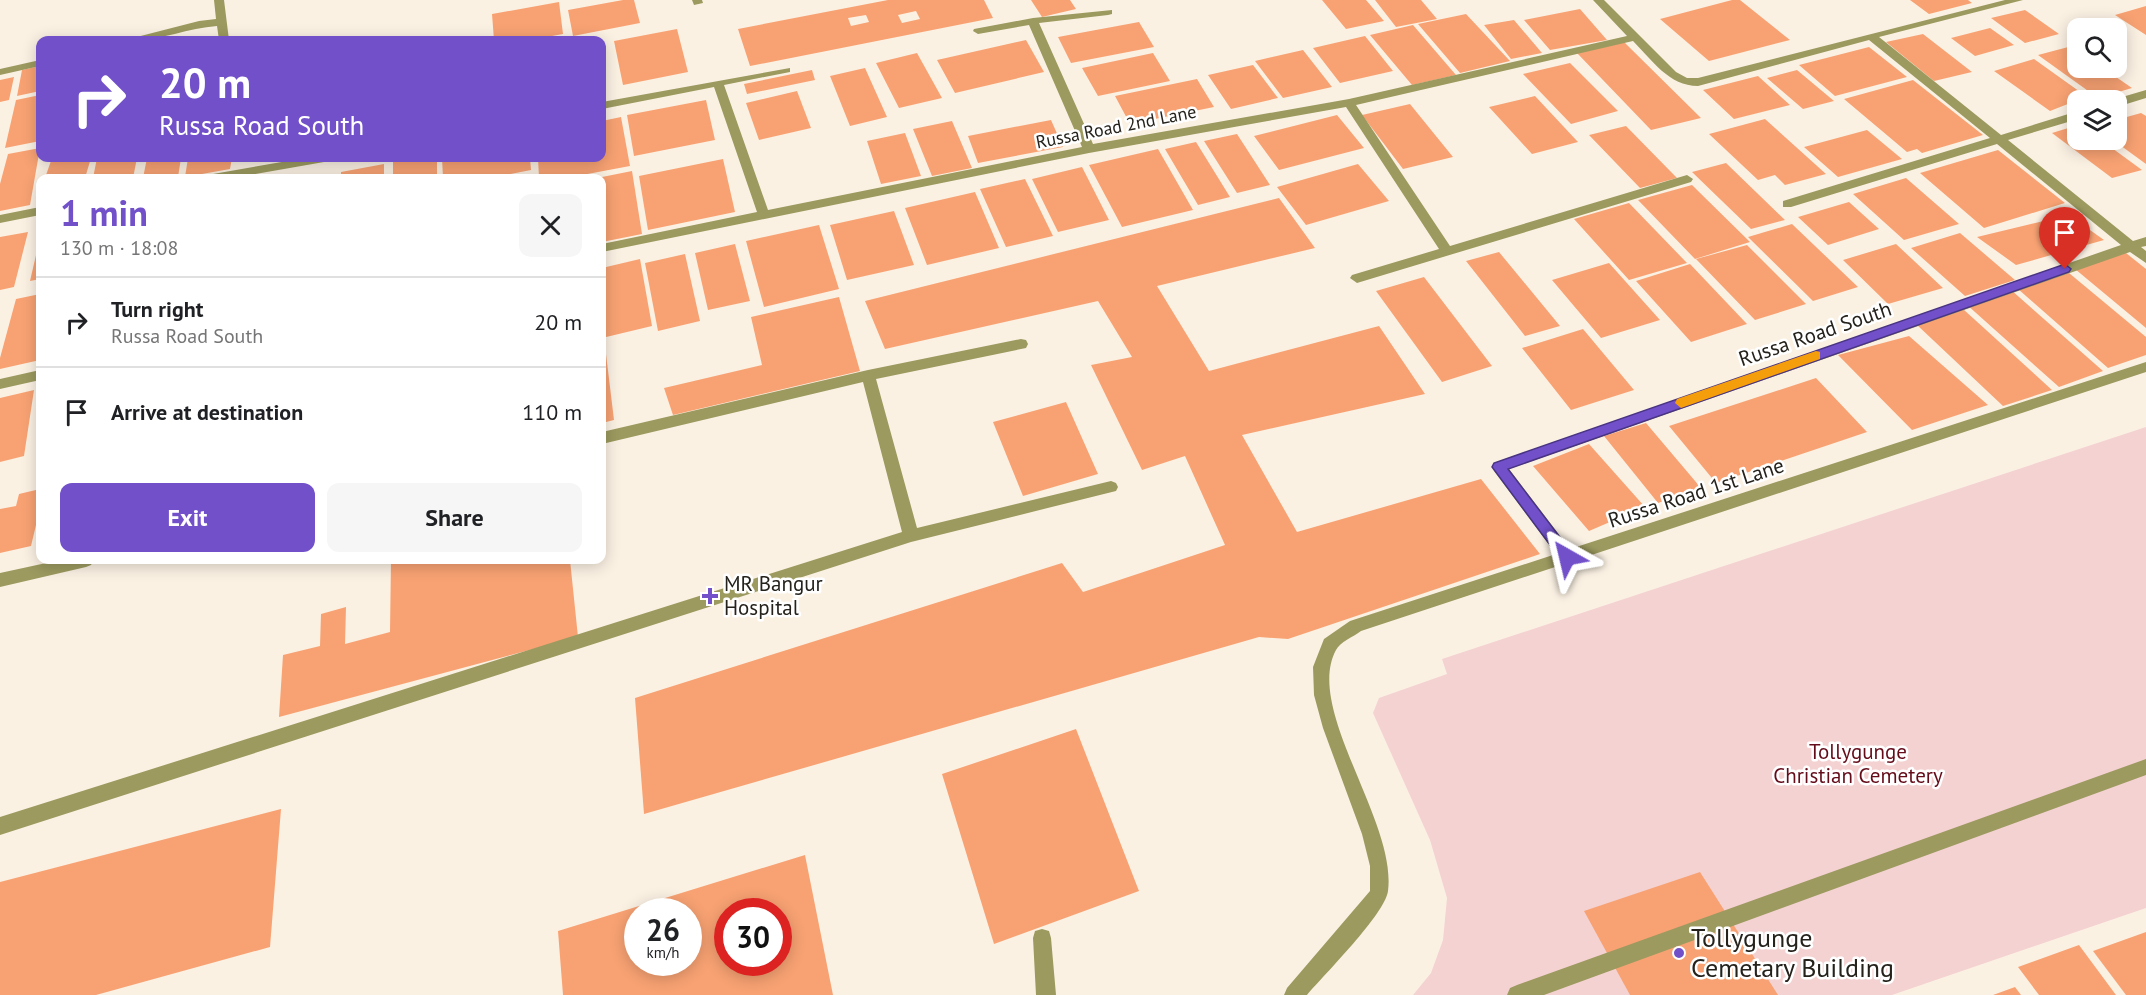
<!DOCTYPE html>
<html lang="en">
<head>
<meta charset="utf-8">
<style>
	body { margin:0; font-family:"PT Sans",sans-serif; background:#f6f6f6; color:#202124; height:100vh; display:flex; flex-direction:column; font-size:22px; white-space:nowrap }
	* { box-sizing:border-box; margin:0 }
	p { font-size:20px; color:#757577 }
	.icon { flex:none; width:33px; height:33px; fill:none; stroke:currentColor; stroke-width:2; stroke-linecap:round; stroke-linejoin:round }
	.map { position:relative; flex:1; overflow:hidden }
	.panel { position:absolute; left:36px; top:174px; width:570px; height:390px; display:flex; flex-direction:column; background:#fff; border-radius:12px; box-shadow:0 3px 15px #0003 }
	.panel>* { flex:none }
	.hud { position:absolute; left:36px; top:36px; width:570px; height:126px; border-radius:12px; box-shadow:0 3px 15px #0003; background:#7150c9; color:#fff; overflow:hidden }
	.buttons { position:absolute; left:2067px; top:18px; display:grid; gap:12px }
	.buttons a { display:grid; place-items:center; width:60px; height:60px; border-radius:12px; background:#fff; box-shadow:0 3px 15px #0003; font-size:30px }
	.speed { position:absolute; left:624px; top:898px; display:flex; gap:12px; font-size:30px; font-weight:700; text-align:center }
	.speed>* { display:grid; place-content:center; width:78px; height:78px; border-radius:50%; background:#fff; box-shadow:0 3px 15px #0003; line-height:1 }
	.speed small { font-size:15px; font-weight:400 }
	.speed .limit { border:9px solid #d22; background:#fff; color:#111 }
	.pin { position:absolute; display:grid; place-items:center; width:51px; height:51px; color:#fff; margin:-62px -26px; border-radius:50% 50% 50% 0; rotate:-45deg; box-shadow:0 0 6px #0007 }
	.pin .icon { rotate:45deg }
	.me { position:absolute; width:66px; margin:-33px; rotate:323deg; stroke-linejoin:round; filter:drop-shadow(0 0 4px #0008) }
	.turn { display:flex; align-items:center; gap:21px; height:126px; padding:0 24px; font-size:27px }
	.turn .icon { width:78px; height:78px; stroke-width:2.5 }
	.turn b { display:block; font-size:42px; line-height:51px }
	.round { display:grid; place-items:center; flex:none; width:63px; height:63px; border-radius:12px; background:#f6f6f6 }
	.headline { display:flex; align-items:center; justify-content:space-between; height:102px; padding:0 24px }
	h1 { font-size:36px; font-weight:800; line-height:45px; color:#7150c9 }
	.action { display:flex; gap:12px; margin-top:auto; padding:12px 24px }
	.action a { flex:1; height:69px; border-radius:12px; background:#7150c9; color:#fff; font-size:24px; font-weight:800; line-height:69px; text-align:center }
	.action a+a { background:#f6f6f6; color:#202124 }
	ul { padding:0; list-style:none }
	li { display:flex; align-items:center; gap:18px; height:90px; padding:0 24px; border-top:2px solid #e0e0e0 }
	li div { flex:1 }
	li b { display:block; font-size:22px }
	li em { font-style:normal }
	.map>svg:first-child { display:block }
	.green { fill:#f4d2d2 }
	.building { fill:#f8a273; fill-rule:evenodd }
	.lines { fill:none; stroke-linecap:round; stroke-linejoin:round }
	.minor { fill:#9c9a5f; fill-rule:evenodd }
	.route { fill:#7150c9; stroke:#493483; stroke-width:1.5 }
	.slow { fill:#f59e0b }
	.poi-dot { fill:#7150c9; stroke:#fff; stroke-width:2 }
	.labels { text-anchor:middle; stroke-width:5; stroke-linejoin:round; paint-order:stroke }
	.far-street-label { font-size:18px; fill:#25221c; stroke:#fff }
	.street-label { font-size:21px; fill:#25221c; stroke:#fff }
	.poi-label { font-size:21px; fill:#25221c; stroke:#fff; text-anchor:start }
	.park-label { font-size:21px; fill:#640c1a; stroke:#fff }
	.near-poi-label { font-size:26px; fill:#25221c; stroke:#fff; text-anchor:start }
</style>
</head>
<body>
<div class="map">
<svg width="2146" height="995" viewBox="0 0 2146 995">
	<rect width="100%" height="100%" fill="#fbf1e3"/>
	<path class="green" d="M2146 427V908L1892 995H1413L1431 973 1443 940 1447 898 1430 840 1373 713 1379 698 1447 674 1442 659Z"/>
	<path class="building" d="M623 0H634L640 23 573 36 568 10Z
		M888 0H984L993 18 750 66 738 29ZM916 11 920 19 902 23 898 15ZM866 15 869 22 851 26 848 18Z
		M1031 0H1070L1076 9 1042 17Z
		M1322 0H1366L1384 21 1346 29Z
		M1375 0H1421L1437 19 1396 27Z
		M1732 0H1740L1790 40 1709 61 1660 19Z
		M1910 0H1968L1972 3 1929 14Z
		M559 2 563 34 530 40H494L492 14Z
		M2146 6V35L2115 15Z
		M1580 9 1607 40 1550 50 1524 20Z
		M2025 10 2059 34 2025 43 1991 18Z
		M1466 14 1510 61 1460 73 1418 24Z
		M1514 20 1542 53 1511 59 1484 25Z
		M1139 22 1154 47 1071 63 1058 37Z
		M1413 25 1456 75 1412 85 1370 35Z
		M1990 28 2014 45 1975 56 1951 38Z
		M677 29 688 72 623 85 614 41Z
		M1923 34 1972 72 1934 81 1886 42Z
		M1365 36 1393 71 1340 83 1313 48Z
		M1026 40 1044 72 955 93 937 60Z
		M1624 42 1701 118 1651 130 1577 53Z
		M2072 46 2078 50V68H2103L2132 88 2098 98 2038 55Z
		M1869 47 1907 77 1835 96 1799 65Z
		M1303 50 1332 87 1283 98 1255 61Z
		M917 53 942 98 899 108 876 63Z
		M1153 53 1170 81 1098 96 1082 68Z
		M2034 59 2090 99 2078 100 2050 111 1994 71Z
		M1570 63 1618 111 1571 124 1523 74Z
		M1253 65 1278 98 1231 109 1208 75Z
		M40 66V91L17 96 22 70Z
		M865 68 887 117 850 126 830 76Z
		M812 70 815 80 747 94 744 84Z
		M1797 70 1834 101 1803 109 1767 78Z
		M1758 76 1790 105 1734 119 1703 90Z
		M14 77 9 100 0 102V80Z
		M1197 79 1214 107 1130 124 1115 96Z
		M1913 80 1983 135 1922 153 1917 149 1907 152 1844 99Z
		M797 91 811 128 759 140 746 103Z
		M40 95V141L5 148 16 100Z
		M1535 96 1578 142 1532 154 1489 107Z
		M706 100 715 140 634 156 627 115Z
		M1410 104 1453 157 1403 169 1362 115Z
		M2141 113 2146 116V164L2113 140H2116V120Z
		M1337 115 1364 148 1279 170 1254 136Z
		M621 117 630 166 566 178H539L538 158H602V121Z
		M1765 119 1826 174 1785 185 1775 175 1758 180 1709 134Z
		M1051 120 1063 147 978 163 968 136Z
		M952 121 972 168 932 176 913 129Z
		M2078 125V140H2101L2142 170 2112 178 2052 133Z
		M1626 126 1677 178 1640 188 1589 135Z
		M1867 130 1902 159 1838 177 1804 147Z
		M905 133 921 176 881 184 867 141Z
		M1237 134 1270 185 1237 193 1204 141Z
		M1196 142 1230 197 1198 205 1165 149Z
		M40 148 30 205 0 211V184L8 154Z
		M1158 149 1193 210 1122 227 1089 165Z
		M1998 150 2065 203 1984 228 1920 173Z
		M52 158H91L85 178H45Z
		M97 158H137L133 178H93Z
		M147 158H181L178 177 143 178Z
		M188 158H232L230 169 185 177Z
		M409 158H437V178H393V160Z
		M442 158H530L531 170 490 178H443Z
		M723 159 735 212 648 230 639 176Z
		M1726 163 1785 220 1751 229 1692 172Z
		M384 164V178H341V172Z
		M1358 164 1389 201 1306 225 1277 187Z
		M1082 167 1109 220 1058 232 1032 179Z
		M632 171 642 234 602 242V177Z
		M1906 178 1959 224 1904 240 1853 194Z
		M1025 179 1053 236 1006 247 980 189Z
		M1692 185 1750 242 1695 259 1638 200Z
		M975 192 999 248 927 265 905 208Z
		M1279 198 1315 248 1157 286 1209 371 1379 326 1425 394 1242 435 1297 532 1481 479 1540 554 1288 639 1259 637 644 814 635 698 1062 563 1083 592 1225 545 1185 456 1142 470 1091 365 1132 357 1098 301 885 349 865 301Z
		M1849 202 1879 229 1828 245 1798 217Z
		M1629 203 1687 263 1629 280 1574 219Z
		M894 211 914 265 847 280 830 225Z
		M2069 215 2104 240 2016 265 1977 237Z
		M1792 224 1858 287 1813 301 1748 237Z
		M819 225 839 289 764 307 746 241Z
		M28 232 14 287 0 290V237Z
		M1960 233 2015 280 1965 296 1911 248Z
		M40 238V279L30 281Z
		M735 244 750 301 708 310 695 253Z
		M1896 244 1943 288 1888 304 1843 260Z
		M1747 245 1806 304 1755 320 1696 259Z
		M1499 252 1560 326 1525 336 1466 261Z
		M2126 253 2146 269V328L2075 269Z
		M685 254 700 321 658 331 645 263Z
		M640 259 652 326 602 338V268Z
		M1609 263 1660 320 1601 338 1552 280Z
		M1690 264 1747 324 1691 342 1636 281Z
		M2069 273 2146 337V355L2108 368 2018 289Z
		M1424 277 1492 366 1442 382 1376 291Z
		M2010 289 2103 371 2059 387 1966 304Z
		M40 294V360L0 369V358L16 299Z
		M839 297 860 371 673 415 664 388 762 365 751 317Z
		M1963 309 2052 390 2003 406 1916 324Z
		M1583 329 1634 390 1571 410 1522 348Z
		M1909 336 1988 405 1912 430 1838 355Z
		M606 354 614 420 602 423V355Z
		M1816 378 1867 432 1716 483 1669 426Z
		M34 390 24 456 0 462V398Z
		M1066 402 1098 474 1023 496 993 422Z
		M1646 423 1701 488 1658 503 1604 436Z
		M1589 444 1645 507 1589 531 1533 466Z
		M40 489V524L36 525 31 546 0 553V509L16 506 19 494Z
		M391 560H570L578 637 279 717 283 655 320 646 321 614 346 607 345 644 390 632Z
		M1076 729 1139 891 994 944 942 774Z
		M281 809 270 947 96 995H0V882Z
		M805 855 833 995H563L558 931ZM638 912H688V963H638ZM728 912H778V963H728Z
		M1700 872 1778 995H1630L1584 911Z
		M2146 932V995H2126L2093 951Z
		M2079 945 2116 995H2039L2018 967Z
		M2015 987 2021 995H1993Z"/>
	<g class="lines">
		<path class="minor" d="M214 0H224L229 40H219L217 26C186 28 155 43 125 40L199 21 216 19Z
			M692 0H702L703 3 694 5Z
			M1593 0H1604L1676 72 1687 78H1698L2005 0H2023L1879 37 2001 135 2078 111V119L2008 140 2133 241 2146 237V246L2141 247 2146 251V263L2130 252 1509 469 1570 549 2146 362V372L1361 631C1353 637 1340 642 1336 650 1304 709 1397 821 1388 891 1385 914 1324 975 1307 995H1284L1287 988 1370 891V866L1362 834 1323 728 1314 695 1313 667 1324 639 1350 621 1556 554 1494 471 1492 467 1494 463 2121 245 1997 144 1791 207H1783V201L1990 138 1869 40 1698 86C1669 86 1652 60 1633 41L1356 105 1450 246 1687 175 1693 179 1691 182 1357 283 1350 278 1352 275 1439 249 1346 107 1089 153 602 252V244L757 212 714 87 602 109V102L790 68V72L724 85 768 210 1082 147 1029 25 978 34 973 31 974 29 1033 18 1112 10V14L1108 15 1039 23 1093 144 1349 99 1627 36Z
			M40 60V66L0 75V69Z
			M2146 90V98L2120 106H2116V100H2112Z
			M305 158H330L324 162 233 178H207L213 174Z
			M40 207V215L0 223V215Z
			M1021 339 1026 340 1028 344 1026 348 876 379 917 528 1111 481 1116 483 1118 487 1116 491 911 542 0 835V817L902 532 863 382 602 444V432L868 370Z
			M40 370V380L0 389V379Z
			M60 560H94L91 565 86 567 0 587V573Z
			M2146 759V775L1544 995H1507L1510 988 1517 985Z
			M1042 929 1049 931 1051 938 1056 995H1036L1033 938 1035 931Z"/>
	</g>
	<path class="route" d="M2065 264 2071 269 2069 272 1508 469 1572 553V561H1562L1492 467 1494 463Z"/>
	<path class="slow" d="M1816 351 1820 352V359L1681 408 1675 403 1677 399Z"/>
	<g class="poi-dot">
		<path d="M707 587h6v6h6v6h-6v6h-6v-6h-6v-6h6z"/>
		<circle cx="1679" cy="953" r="6"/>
	</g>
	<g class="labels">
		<g class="far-street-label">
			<text transform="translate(1116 127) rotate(-11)" y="6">Russa Road 2nd Lane</text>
		</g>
		<g class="street-label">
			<text transform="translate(1815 334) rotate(-19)" y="7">Russa Road South</text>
			<text transform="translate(1696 493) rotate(-18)" y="7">Russa Road 1st Lane</text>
		</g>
		<g class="poi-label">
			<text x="724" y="591">MR Bangur<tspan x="724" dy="24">Hospital</tspan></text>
		</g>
		<g class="park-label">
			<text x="1858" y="759">Tollygunge<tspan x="1858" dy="24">Christian Cemetery</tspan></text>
		</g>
		<g class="near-poi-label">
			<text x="1691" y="947">Tollygunge<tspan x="1691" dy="30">Cemetary Building</tspan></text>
		</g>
	</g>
</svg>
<div class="buttons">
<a><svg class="icon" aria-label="search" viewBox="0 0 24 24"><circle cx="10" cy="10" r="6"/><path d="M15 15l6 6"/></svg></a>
<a><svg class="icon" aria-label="layers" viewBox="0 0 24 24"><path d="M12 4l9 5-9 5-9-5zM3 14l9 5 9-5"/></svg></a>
</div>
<div class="speed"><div>26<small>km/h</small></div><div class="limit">30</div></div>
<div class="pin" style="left:2065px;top:269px;background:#d93025"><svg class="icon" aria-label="arrive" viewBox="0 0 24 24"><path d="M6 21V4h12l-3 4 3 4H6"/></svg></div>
<svg class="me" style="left:1567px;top:557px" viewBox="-20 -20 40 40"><path d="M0-17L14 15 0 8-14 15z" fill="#7150c9" stroke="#fff" stroke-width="4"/></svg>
<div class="hud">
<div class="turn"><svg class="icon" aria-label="right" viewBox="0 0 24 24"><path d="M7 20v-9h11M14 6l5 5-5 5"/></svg><div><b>20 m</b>Russa Road South</div></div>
</div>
<section class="panel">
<div class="headline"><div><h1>1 min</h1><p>130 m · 18:08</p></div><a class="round"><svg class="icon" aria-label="close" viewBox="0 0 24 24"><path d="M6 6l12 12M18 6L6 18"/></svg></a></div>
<ul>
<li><svg class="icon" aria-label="right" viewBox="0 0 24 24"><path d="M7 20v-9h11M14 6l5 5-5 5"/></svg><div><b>Turn right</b><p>Russa Road South</p></div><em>20 m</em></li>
<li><svg class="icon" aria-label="arrive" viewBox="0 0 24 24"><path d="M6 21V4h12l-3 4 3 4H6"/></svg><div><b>Arrive at destination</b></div><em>110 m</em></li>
</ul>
<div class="action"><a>Exit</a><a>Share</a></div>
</section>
</div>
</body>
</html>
